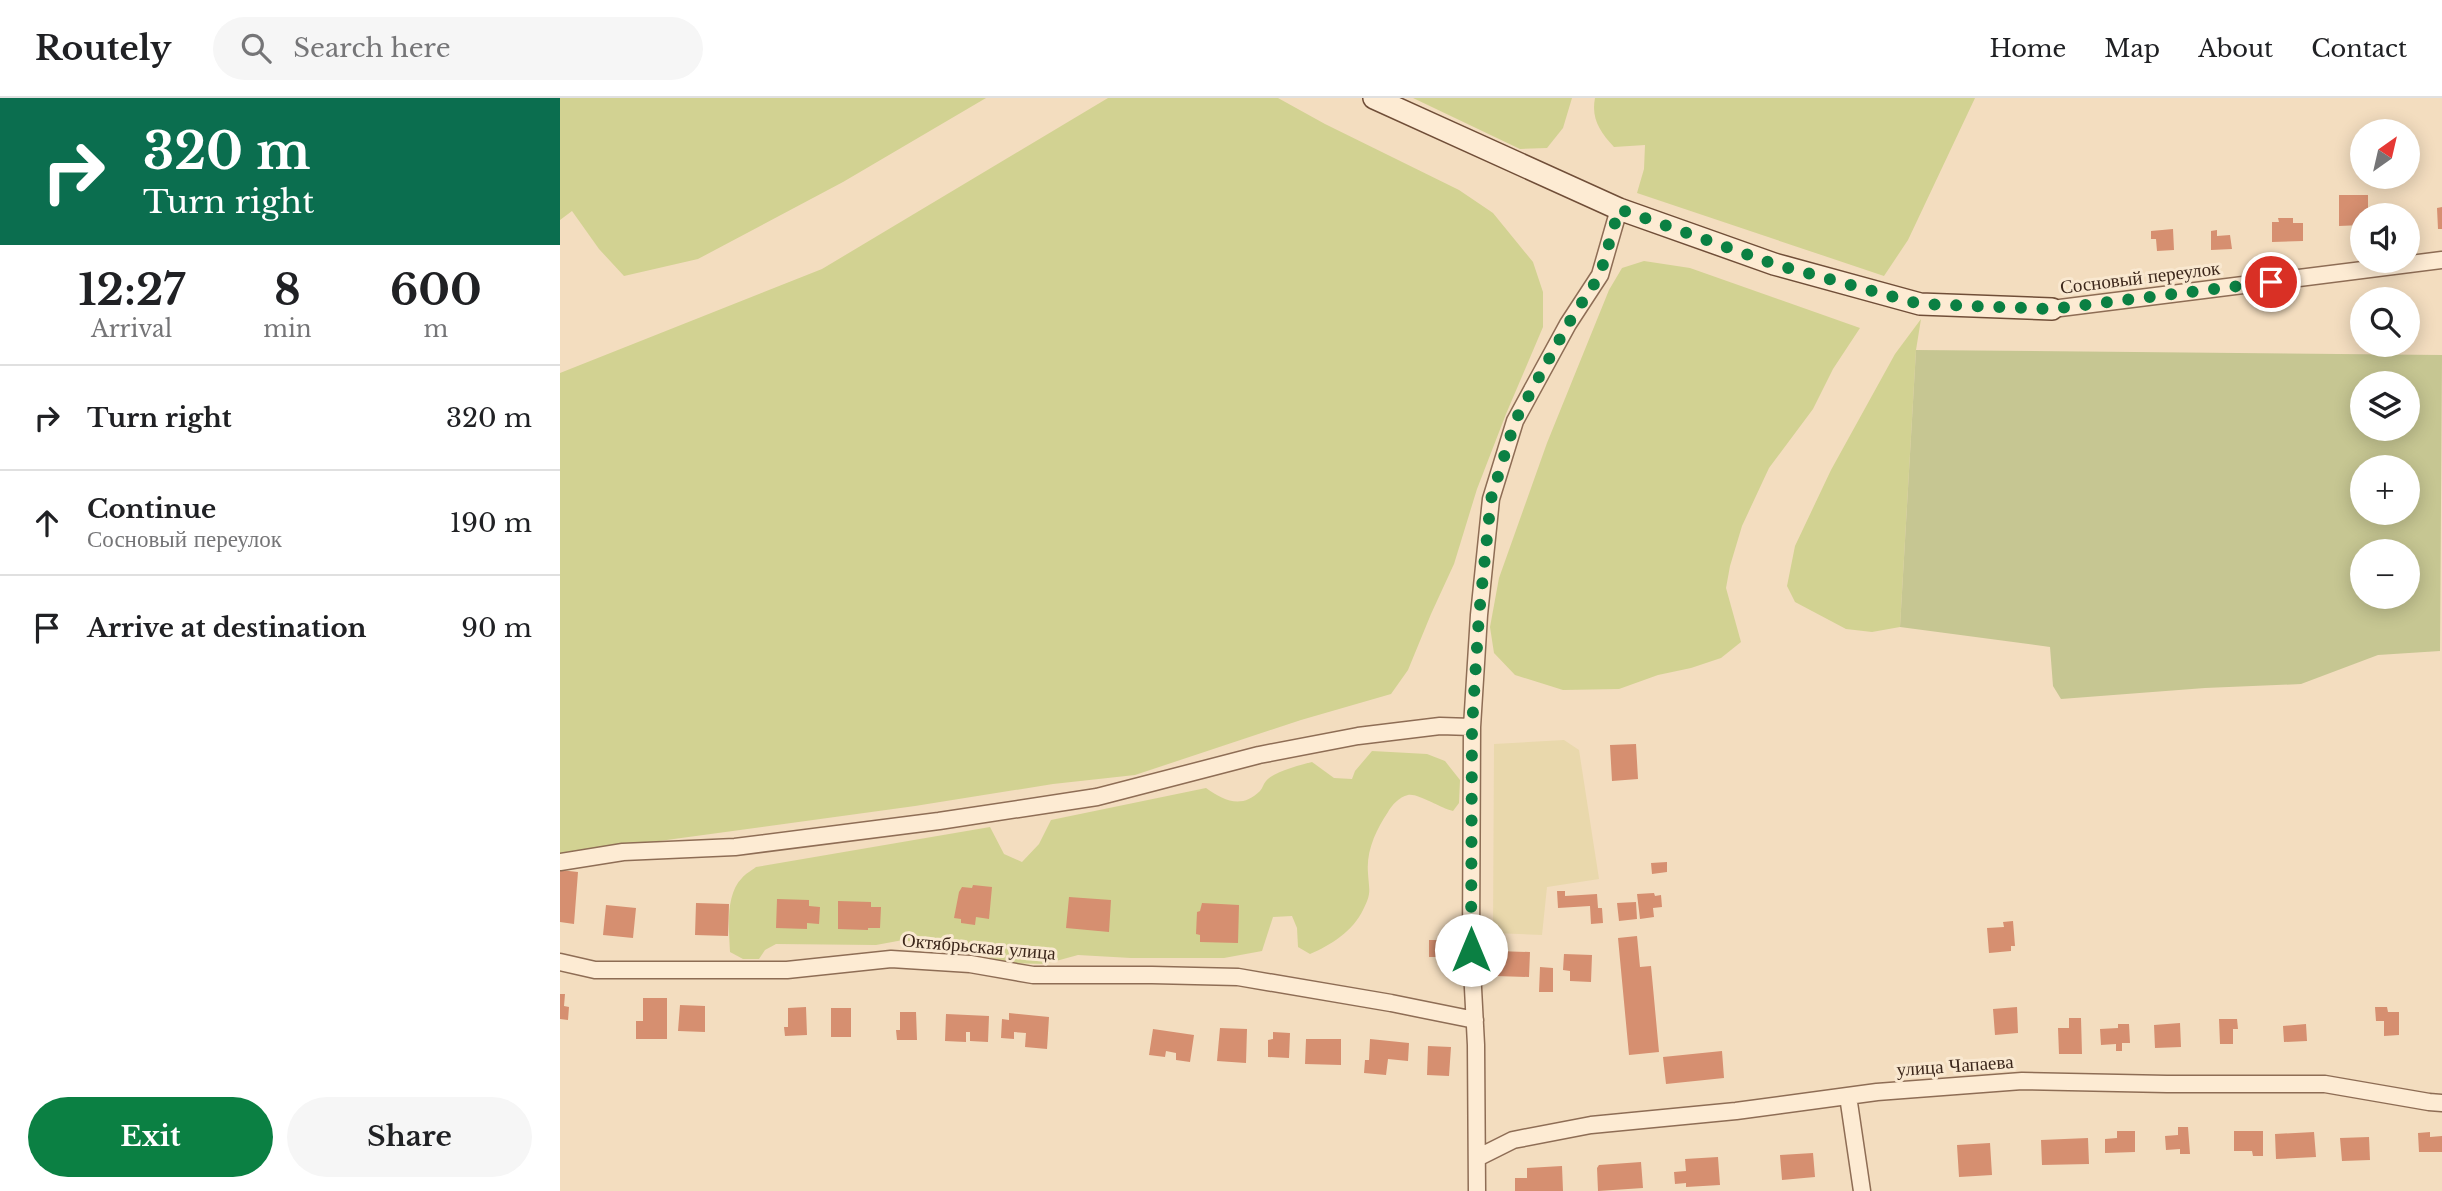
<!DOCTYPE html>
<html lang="en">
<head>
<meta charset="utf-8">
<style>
	body { margin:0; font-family:"Libre Baskerville",serif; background:#f6f6f6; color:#202124; height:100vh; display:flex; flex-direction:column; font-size:26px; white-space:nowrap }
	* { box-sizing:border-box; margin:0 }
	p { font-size:23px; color:#757577 }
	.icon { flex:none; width:38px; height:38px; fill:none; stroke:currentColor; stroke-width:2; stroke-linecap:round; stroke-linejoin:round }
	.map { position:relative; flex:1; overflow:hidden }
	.details { display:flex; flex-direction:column; background:#fff; width:560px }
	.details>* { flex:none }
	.top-card { background:#0b6e4f; color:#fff; overflow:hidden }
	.needle { width:46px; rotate:34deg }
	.tools { position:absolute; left:1790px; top:21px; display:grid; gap:14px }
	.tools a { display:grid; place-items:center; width:70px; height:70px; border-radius:50%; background:#fff; box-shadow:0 4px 18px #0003; font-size:35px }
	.pin { position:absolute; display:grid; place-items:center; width:60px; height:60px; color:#fff; margin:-30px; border:4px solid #fff; border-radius:50%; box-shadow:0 2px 7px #0007 }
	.me { position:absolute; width:77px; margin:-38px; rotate:0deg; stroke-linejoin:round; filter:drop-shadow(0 0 5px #0008) }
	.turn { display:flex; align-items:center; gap:24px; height:147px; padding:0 28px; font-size:32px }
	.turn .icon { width:91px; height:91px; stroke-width:2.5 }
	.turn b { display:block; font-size:49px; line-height:60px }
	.eta { display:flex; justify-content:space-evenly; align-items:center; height:119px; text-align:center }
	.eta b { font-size:42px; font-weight:700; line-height:49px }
	.action { display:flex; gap:14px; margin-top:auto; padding:14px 28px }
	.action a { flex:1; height:80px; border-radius:42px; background:#0b8043; color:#fff; font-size:28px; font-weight:700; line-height:80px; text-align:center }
	.action a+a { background:#f6f6f6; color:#202124 }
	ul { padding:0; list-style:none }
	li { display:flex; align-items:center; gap:21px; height:105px; padding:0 28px; border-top:2px solid #e0e0e0 }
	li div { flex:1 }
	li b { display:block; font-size:26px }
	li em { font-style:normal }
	header { display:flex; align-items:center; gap:42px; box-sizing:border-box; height:98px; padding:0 35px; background:#fff; border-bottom:2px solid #e0e0e0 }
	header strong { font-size:33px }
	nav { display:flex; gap:38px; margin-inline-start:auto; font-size:24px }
	.search { width:490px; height:63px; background:#f6f6f6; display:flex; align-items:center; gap:18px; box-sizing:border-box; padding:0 24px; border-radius:38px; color:#757577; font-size:26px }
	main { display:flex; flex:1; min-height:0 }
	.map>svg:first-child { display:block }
	.farmland { fill:#e9d8ac }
	.green { fill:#d2d292 }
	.cemetery { fill:#c6c692; fill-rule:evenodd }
	.building { fill:#d68f70 }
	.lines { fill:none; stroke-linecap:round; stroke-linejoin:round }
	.street-casing { stroke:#8e6d55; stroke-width:19 }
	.secondary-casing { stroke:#704e38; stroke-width:24 }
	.street { stroke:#fdebd3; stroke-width:16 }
	.secondary { stroke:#fdebd3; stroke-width:21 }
	.route { stroke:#0b8043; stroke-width:12; stroke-dasharray:0 21.6 }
	.labels { text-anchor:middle; stroke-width:6; stroke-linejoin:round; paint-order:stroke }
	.street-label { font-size:19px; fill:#3c271b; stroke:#f9e8d0 }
</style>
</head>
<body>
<header>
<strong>Routely</strong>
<div class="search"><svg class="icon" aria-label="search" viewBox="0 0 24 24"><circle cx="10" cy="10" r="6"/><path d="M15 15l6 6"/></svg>Search here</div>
<nav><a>Home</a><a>Map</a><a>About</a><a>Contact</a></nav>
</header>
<main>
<section class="details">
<div class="top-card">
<div class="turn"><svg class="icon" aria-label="right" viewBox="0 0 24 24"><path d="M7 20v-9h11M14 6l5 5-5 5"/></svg><div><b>320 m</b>Turn right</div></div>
</div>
<div class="eta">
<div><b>12:27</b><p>Arrival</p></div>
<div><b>8</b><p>min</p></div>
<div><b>600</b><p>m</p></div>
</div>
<ul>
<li><svg class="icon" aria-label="right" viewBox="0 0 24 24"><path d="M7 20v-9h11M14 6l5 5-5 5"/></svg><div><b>Turn right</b></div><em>320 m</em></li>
<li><svg class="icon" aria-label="ahead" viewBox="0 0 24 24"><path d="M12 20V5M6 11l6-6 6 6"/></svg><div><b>Continue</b><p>Сосновый переулок</p></div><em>190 m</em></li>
<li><svg class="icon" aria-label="arrive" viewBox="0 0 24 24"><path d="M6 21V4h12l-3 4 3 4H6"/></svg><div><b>Arrive at destination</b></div><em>90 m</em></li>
</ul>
<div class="action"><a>Exit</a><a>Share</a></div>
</section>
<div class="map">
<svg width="1882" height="1093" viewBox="0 0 1882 1093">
	<rect width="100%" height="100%" fill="#f3ddbf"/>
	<path class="farmland" d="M1004 642 1019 652 1039 781 987 789 982 837 933 835 934 646Z"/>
	<path class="green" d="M0 0H426L283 84 138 161 64 178 39 151 12 113 0 122Z
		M548 0H718L765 26 899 92 933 115 973 164 983 194V229L946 316 917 391 894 466 871 516 848 572 831 596 741 622 575 677 493 686 355 708 77 746 0 761V275L262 171Z
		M853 0H1012L1003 30 987 50 960 51Z
		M1035 0H1415L1348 142 1324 178 1077 95 1084 71 1085 47 1054 49C1040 34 1031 21 1035 0Z
		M1084 163 1130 170 1300 230 1273 271 1253 311 1209 370 1182 428 1170 468 1166 490 1181 544 1161 560 1131 570 1098 577 1059 591 1003 592 955 577 934 555 930 529 939 480 987 345 1049 192 1062 170Z
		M1361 221 1356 252 1340 529 1312 534 1286 531 1235 504 1227 488 1235 448 1271 372 1335 256Z
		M812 653 867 656 885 663 900 682 899 705 893 713C880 710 858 695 848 697 839 699 832 707 828 714 816 732 806 753 808 775 809 792 812 795 803 812 793 833 771 847 750 856L738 849 737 830 732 818 713 819 702 853 664 860H571L518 857 485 866 449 865 406 853 343 842 316 847 216 846 205 852 199 861H183L170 854C169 831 165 797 182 780 185 776 191 773 196 769L430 729 444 756 462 764 479 746 491 722 646 690C664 703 682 711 700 693 703 690 703 686 706 683 713 674 740 667 752 664L774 680 792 681 795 673Z"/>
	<path class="cemetery" d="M1356 252 1882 257 1880 553 1818 557 1741 586 1645 590 1501 601 1493 588 1490 549 1340 529ZM1802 285H1848V331H1802ZM1802 369H1848V415H1802ZM1802 453H1848V499H1802Z"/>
	<path class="building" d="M1779 97H1808V110L1804 112 1802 127 1779 128Z
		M1882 109V131H1878L1877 110Z
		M1718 120H1733V125H1743V143L1712 144V124H1719Z
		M1613 131 1614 152 1597 153 1596 141H1591V133Z
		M1657 132V138L1670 137 1672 151 1651 152V133Z
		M1848 213H1853V228H1848Z
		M1076 646 1078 681 1052 683 1050 647Z
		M1107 764V774L1092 776 1091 765Z
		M0 772 18 774 14 826 0 824Z
		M413 787 432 789 429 821 416 819 415 827 401 825V821L394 820 399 794 402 789 412 790Z
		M997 793H1005V798L1037 796 1038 810H1042L1043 825 1031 826 1030 808 998 810Z
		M1094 795 1095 798 1101 797 1102 809 1093 810 1094 819 1080 821 1077 796Z
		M509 799 551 802 549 834 506 830Z
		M217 801 249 802V808L260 809 259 826 247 825V831L216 830Z
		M278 803 311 804V809H321L320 830H308V832L278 831Z
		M1076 804 1077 821 1059 823 1057 805Z
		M136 805 169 806 168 838 135 837Z
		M642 805 679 807 678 845 640 844V837L636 836 637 814 640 813Z
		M46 807 76 810 73 840 43 837Z
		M1453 823 1455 848H1451V853L1429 855 1427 830 1444 829 1443 824Z
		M1077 838 1080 869 1091 868 1099 954 1069 957 1058 840Z
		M869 842H898V866H878V859H869Z
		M937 853 970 854 969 879 936 878Z
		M1004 856 1032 857 1031 884 1010 883V873L1003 872Z
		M980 869 993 870V894H979Z
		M0 896H5L4 908 9 909 8 922 0 921Z
		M83 900H107V941H76V923H83Z
		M120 907 145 908V934L118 933Z
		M246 909 247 937 225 938 224 929H228V910Z
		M1457 909 1458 935 1435 937 1433 911Z
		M1815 909H1827L1828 914H1839V937L1824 938V923H1816Z
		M271 910H291V939H271Z
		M340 914H356L357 942H337L336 932H340Z
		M449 915 489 919 487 951 465 949 466 935 454 934V941L441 940 442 921 449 922Z
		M386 916 429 918 428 944 410 943V934H406V944L385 943Z
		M1509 920H1521L1522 956H1499L1498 930H1509Z
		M1659 921H1677L1678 931H1673V946H1660Z
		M1620 925 1621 949 1595 950 1594 927Z
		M1558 926H1569L1570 945H1562V953H1556V946L1541 947 1540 931 1558 930Z
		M1746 926 1747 943 1724 944 1723 928Z
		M660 930 687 931 686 965 657 963Z
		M593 931 634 937 630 964 616 962V955L606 953 605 959 589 957Z
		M713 934 730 935 729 960 708 959V942L713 941Z
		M746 941H781V967L745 966Z
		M810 941 849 945 848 963 828 961 826 977 804 975 805 962H809Z
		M868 948 891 949 889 978 867 977Z
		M1162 953 1164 980 1106 986 1103 959Z
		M1618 1029H1628L1630 1056H1620V1051L1606 1052 1605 1038 1618 1037Z
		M1557 1033H1575V1054L1545 1055V1041L1557 1040Z
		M1674 1033H1703V1058H1693L1692 1053H1674Z
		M1754 1034 1756 1059 1716 1061 1715 1036Z
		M1870 1034V1039L1882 1038V1054H1859L1858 1035Z
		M1809 1039 1810 1062 1782 1063 1780 1040Z
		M1528 1040 1529 1066 1482 1067 1481 1042Z
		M1430 1045 1432 1077 1399 1079 1397 1047Z
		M1253 1055 1255 1079 1222 1082 1220 1057Z
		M1158 1059 1160 1087 1126 1089V1085L1115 1086 1114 1074 1126 1073 1125 1061Z
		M1081 1064 1083 1090 1038 1093 1037 1070 1039 1067Z
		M1002 1068 1003 1093H955V1080H967V1070Z"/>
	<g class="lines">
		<defs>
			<path id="street" d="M1492 211 1882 162
				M0 764 63 754 175 749 379 723 537 699 699 657 798 638 880 628 912 629
				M0 864 35 872H227L331 861 410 866 473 877H592L678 879 831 905 915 922
				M1288 998 1302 1093
				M917 1060 953 1042 1031 1027 1176 1013 1317 994 1462 983 1607 986H1765L1869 1004 1882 1005
				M917 1093 916 947 911 852 912 629 919 517 931 401 955 323 1008 226 1040 177 1059 111"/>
			<path id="secondary" d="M814 0 1059 111 1214 166 1360 206 1492 211"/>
		</defs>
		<use href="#street" class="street-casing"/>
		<use href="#secondary" class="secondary-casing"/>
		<use href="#street" class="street"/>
		<use href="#secondary" class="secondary"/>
	</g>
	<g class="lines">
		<path class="route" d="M911 852 912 629 919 517 931 401 955 323 1008 226 1040 177 1059 111 1214 166 1360 206 1492 211 1711 184"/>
	</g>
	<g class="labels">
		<g class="street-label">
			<text transform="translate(1580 179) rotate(-7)" y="7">Сосновый переулок</text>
			<text transform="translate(419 848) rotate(5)" y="7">Октябрьская улица</text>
			<text transform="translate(1395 967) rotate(-4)" y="7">улица Чапаева</text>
		</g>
	</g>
</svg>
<div class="tools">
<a><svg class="needle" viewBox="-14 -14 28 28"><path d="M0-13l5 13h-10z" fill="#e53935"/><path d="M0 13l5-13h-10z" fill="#757577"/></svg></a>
<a><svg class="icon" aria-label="sound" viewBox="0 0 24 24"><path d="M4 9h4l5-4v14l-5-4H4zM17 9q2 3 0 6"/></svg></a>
<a><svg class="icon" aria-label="search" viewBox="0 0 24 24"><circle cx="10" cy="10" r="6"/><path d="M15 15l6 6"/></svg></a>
<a><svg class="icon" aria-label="layers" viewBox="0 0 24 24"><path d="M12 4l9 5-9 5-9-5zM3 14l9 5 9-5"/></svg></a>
<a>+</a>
<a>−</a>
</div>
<div class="pin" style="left:1711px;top:184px;background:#d93025"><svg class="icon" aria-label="arrive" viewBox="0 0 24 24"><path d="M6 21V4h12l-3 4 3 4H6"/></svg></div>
<svg class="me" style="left:911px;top:852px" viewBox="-20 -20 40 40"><circle r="19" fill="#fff"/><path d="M0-13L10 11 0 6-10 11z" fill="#0b8043"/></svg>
</div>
</main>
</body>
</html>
